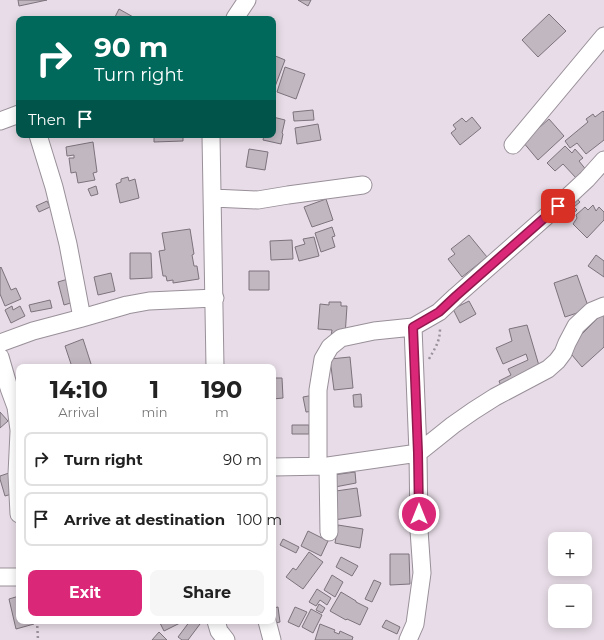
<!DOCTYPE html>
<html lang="en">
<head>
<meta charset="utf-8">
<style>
	body { margin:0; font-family:Montserrat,sans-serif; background:#f6f6f6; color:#222; height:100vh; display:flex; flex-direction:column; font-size:15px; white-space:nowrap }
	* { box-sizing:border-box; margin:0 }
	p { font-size:13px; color:#767676 }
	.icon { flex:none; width:22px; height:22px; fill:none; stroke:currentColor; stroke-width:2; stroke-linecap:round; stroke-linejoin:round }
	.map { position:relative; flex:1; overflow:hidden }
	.drawer { position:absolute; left:16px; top:364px; width:260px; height:260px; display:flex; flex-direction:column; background:#fff; border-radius:8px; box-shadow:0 2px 10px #0003 }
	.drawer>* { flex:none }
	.top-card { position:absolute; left:16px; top:16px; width:260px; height:122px; border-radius:8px; box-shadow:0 2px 10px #0003; background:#00695c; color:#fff; overflow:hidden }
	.buttons { position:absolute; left:548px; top:532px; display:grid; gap:8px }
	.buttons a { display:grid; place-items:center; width:44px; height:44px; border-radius:8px; background:#fff; box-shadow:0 2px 10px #0003; font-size:20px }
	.pin { position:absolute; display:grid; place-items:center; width:34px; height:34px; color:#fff; margin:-17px; border-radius:8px; box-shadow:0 2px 6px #0006 }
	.me { position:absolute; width:44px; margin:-22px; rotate:0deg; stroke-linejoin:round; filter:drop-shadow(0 0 3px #0008) }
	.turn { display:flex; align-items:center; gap:14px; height:84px; padding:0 12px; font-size:18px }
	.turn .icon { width:52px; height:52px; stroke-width:2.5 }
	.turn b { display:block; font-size:28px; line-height:34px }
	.then { display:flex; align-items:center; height:38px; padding:0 12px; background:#0003; gap:8px; font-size:15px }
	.eta { display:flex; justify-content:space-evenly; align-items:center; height:68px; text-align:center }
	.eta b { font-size:24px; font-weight:700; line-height:28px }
	.primary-button { display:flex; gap:8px; margin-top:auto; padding:8px 12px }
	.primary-button a { flex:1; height:46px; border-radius:8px; background:#db2777; color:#fff; font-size:16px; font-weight:700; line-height:46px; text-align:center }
	.primary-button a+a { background:#f6f6f6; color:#222 }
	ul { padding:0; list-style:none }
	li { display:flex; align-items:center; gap:12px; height:54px; margin:0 8px 6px; padding:0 4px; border:2px solid #e0e0e0; border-radius:8px }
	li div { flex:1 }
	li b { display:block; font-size:15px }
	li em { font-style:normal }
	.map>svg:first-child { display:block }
	.building { fill:#c1b7c1; stroke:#7c737d }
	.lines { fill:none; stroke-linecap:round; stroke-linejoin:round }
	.minor-casing { stroke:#999099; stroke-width:19 }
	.path { stroke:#99919a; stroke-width:2.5; stroke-dasharray:2 3; stroke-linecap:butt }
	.minor { stroke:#fff; stroke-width:17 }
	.route-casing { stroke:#8e194d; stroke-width:10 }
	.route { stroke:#db2777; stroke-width:7 }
</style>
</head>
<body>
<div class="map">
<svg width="604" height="640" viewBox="0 0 604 640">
	<rect width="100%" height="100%" fill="#e7dce7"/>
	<path class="building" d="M18 0H47L19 6Z
		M298 0H311L308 6Z
		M119 9 135 18 134 19H114Z
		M549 14 566 31 538 57 522 40Z
		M273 55 285 60 273 92Z
		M285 67 305 74 296 99 277 92Z
		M313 110 314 120 294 121 293 112Z
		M603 111 604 112V140L586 154 577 143 570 148 565 141 588 122 586 119 593 114 595 117Z
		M273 117 285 120 282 133 283 134 281 144 263 140 264 135H273Z
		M472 117 481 128 460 145 451 133 456 129 453 125 462 118 466 122Z
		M549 119 564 136 538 160 523 142Z
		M318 124 321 140 297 144 295 128Z
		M154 135H183V141L154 142Z
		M93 142 97 172 93 173 95 180 78 183 76 172 71 173 69 158H74V155L67 156 66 147Z
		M565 146 572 153 575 149 583 158 579 161 587 171 577 179 563 164 555 171 547 163Z
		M249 149 268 152 265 170 246 167Z
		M128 177 129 181 135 179 139 198 120 203 116 184 121 182V179Z
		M96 186 98 194 91 196 88 189Z
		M576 198 580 202 574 207 577 210 565 221 558 214Z
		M326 199 333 220 312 227 304 207Z
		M47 201 50 207 39 212 36 206Z
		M593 205 596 211 599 207 604 212V220L587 238 573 224 577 218 576 215 585 207 588 210Z
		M332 227 335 236 332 237 335 247 321 252 315 233Z
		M190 229 194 254 192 255 194 266H197L199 279 173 283V280L167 281 166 276H163L159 251 165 250 162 233Z
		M469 235 487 257 462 277 448 259 455 254 451 249Z
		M314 237 319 256 299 261 295 247 305 244 303 239Z
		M292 240 293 259 271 260 270 241Z
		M130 253H151L152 278 130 279Z
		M596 255 604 261V277L588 266Z
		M1 267 11 290 16 288 21 299 5 306 0 294V268Z
		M249 271H269V290H249Z
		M111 273 115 291 98 295 94 277Z
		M577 275 589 309 565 317 554 283Z
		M68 279 74 302 64 305 58 282Z
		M50 300 52 308 31 312 29 305Z
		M469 301 476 314 460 323 453 309Z
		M329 302H341V306H347L345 336H331L332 330 318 329 320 304 329 305Z
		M12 306 13 310 20 306 25 316 11 323 5 310Z
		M604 312V347L582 367 567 349Z
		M527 325 540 369 503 391 499 381 511 375 508 369 528 360 526 354 503 364 496 348 512 341 509 329Z
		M83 339 92 367H72L65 346Z
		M350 357 353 388 334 390 330 359Z
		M273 378H282L283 398 273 399Z
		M361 394 362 407H354L353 395Z
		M314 395 316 411 306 412 303 397Z
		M0 412 8 421 0 428Z
		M292 425H309V434H292Z
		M355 472 356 483 335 487 333 475Z
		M9 473 15 493 5 496 0 479V476Z
		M357 488 361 516 334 520 332 505H337L336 491Z
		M338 525 363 529 360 548 335 543Z
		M308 531 328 541 321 556 301 546Z
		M283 539 299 547 296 553 280 545Z
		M309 552 323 562 303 589 286 577 293 568 296 570Z
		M390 554H409L410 584 390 585Z
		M341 557 358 566 352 576 336 567Z
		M332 575 343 582 335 597 324 590Z
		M374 580 381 583 372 602 365 599Z
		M317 589 331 598 327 605 320 600 316 606 309 602Z
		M341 592 356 601V602L368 608 360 625 347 619 346 620 330 611Z
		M19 596V621H34V624L16 629 9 599Z
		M319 604 325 608 322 613 316 610Z
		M278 607 280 622 271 624 273 621V608Z
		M295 607 307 612 299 627 288 622Z
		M311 609 322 615 313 633 302 627Z
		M386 620 400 627 397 634 382 627Z
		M159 621H184L164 631Z
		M190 621H195L200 624 188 640H182L178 637Z
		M320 624 335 630 334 632 339 634 340 631 353 637 352 640H315Z
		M159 632 167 640H152Z"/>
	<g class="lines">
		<defs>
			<path id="minor" d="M235 18 247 0
				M0 121 19 114
				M38 135 54 187 68 244 82 318
				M211 135 215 367
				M513 145 604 36
				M213 198 258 200 288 195 363 185
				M0 343 33 331 82 318 127 305 149 301 215 298
				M0 357 9 388 16 407 19 430
				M19 432 17 474 19 514
				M318 466V390L323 359 330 347 341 338 374 331 413 327 439 312 456 296 558 206 587 179 604 160
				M328 466 329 532
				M273 467 328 466 418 453 453 425 473 411 495 397 548 369 557 361 563 353 567 343 576 326 592 311 604 306
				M0 577H19
				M216 621 219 631 226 640
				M267 621 272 640
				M408 640 415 624 422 573 419 530 418 453 413 327"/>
		</defs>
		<use href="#minor" class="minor-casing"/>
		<path class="path" d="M429 359C435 348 440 342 440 328
			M37 621 38 640"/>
		<use href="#minor" class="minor"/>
	</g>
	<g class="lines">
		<defs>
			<path id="route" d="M419 514 418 453 413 327 439 312 456 296 558 206"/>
		</defs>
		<use href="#route" class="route-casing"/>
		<use href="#route" class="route"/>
	</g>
</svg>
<div class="buttons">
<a>+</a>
<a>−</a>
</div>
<div class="pin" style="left:558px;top:206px;background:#d93025"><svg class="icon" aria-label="arrive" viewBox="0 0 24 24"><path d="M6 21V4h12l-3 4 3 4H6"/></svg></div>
<svg class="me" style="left:419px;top:514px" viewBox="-20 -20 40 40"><circle r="17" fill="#db2777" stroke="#fff" stroke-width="3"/><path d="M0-11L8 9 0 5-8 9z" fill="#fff"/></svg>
<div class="top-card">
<div class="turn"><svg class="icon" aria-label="right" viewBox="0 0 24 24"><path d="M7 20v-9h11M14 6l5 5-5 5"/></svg><div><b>90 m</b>Turn right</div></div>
<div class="then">Then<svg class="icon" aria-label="arrive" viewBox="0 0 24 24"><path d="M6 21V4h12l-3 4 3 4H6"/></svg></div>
</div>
<section class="drawer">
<div class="eta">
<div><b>14:10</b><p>Arrival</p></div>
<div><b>1</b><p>min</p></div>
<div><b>190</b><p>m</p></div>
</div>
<ul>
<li><svg class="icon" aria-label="right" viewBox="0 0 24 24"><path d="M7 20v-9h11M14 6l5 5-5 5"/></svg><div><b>Turn right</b></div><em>90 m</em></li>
<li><svg class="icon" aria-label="arrive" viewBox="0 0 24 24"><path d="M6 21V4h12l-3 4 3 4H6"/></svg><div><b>Arrive at destination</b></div><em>100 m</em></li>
</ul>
<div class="primary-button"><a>Exit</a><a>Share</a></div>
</section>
</div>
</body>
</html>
